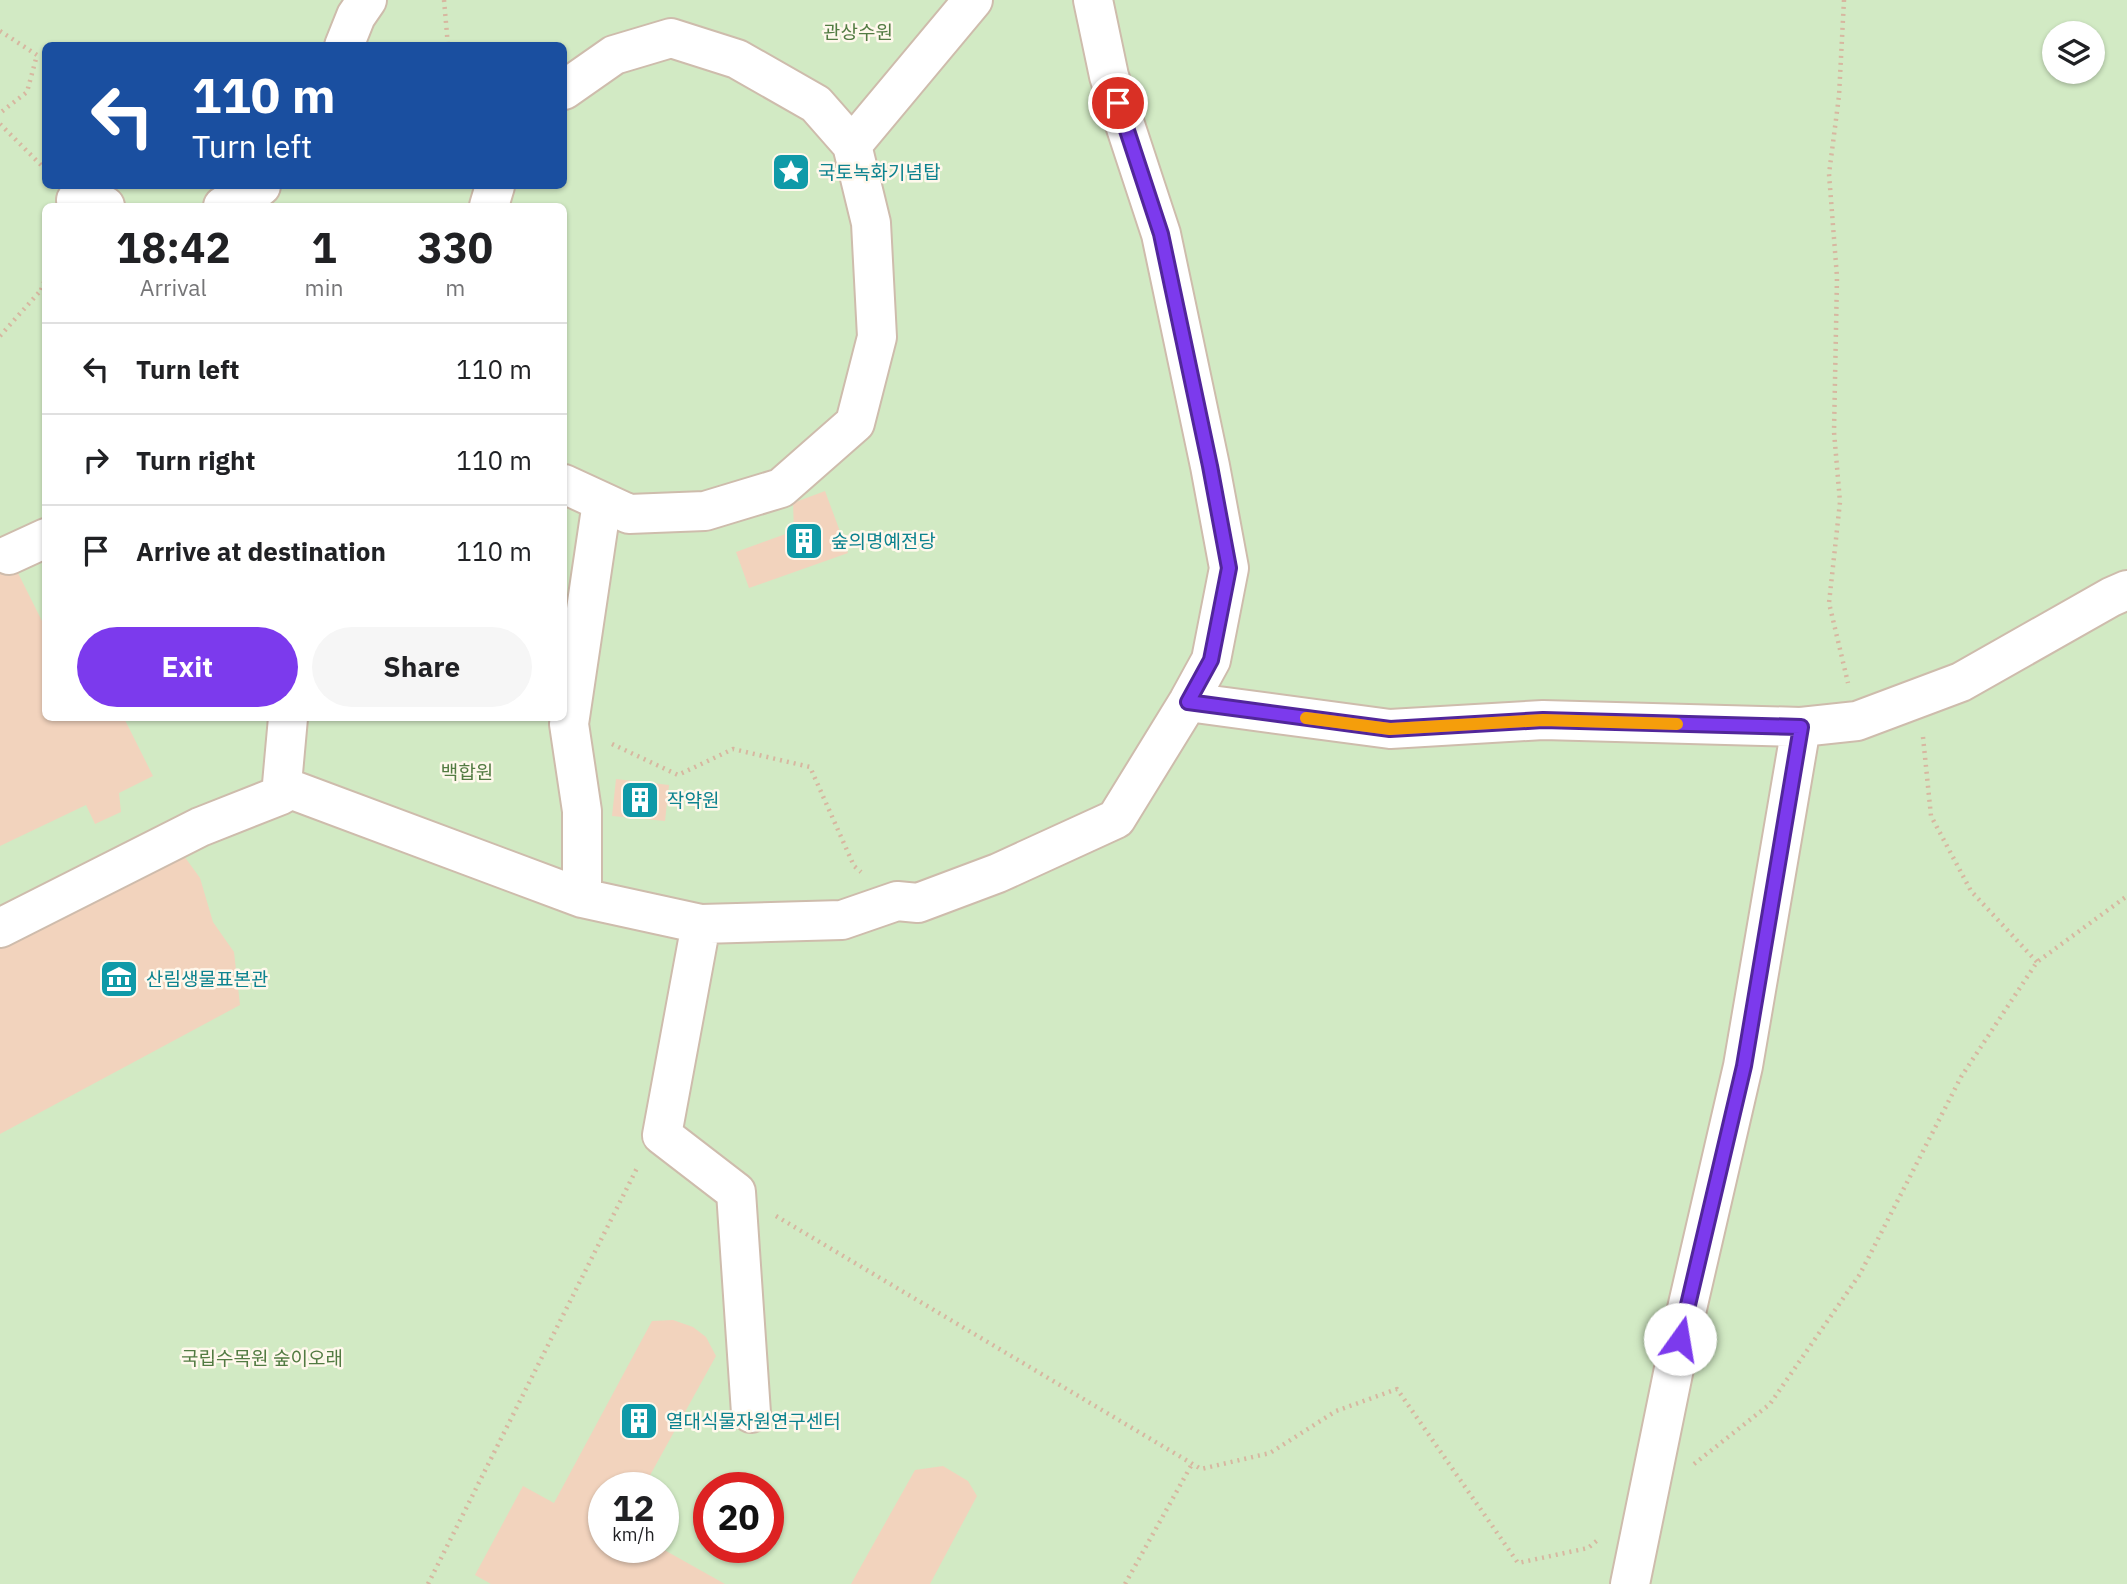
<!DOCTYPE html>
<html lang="en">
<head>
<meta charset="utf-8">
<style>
	body { margin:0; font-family:"IBM Plex Sans","Noto Sans KR",sans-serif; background:#f6f6f6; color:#202124; height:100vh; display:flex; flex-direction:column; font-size:26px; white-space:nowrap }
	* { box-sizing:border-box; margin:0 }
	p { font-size:23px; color:#757577 }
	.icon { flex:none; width:38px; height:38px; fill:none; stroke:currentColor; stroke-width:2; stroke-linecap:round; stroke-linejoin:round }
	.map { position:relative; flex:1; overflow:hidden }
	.drawer { position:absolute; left:42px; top:203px; width:525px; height:518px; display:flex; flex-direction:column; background:#fff; border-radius:10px; box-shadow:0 2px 5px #0004 }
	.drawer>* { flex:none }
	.hud { position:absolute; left:42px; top:42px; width:525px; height:147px; border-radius:10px; box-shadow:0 2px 5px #0004; background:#1a4fa0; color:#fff; overflow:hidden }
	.fabs { position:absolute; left:2042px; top:21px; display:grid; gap:14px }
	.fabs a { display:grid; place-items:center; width:63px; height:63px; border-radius:50%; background:#fff; box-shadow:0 2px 5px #0004; font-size:35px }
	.speed { position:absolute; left:588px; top:1472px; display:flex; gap:14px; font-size:35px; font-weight:700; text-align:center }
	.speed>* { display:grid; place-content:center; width:91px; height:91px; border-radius:50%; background:#fff; box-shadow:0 2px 5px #0004; line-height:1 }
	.speed small { font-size:18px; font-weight:400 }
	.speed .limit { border:10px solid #d22; background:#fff; color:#111 }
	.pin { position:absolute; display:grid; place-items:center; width:60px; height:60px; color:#fff; margin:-30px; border:4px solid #fff; border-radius:50%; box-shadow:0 2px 7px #0007 }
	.me { position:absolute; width:77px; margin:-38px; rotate:13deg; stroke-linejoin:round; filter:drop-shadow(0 0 5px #0008) }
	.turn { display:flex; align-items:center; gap:24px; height:147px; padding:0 35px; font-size:32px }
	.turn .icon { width:91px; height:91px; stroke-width:2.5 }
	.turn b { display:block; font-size:49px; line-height:60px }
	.eta { display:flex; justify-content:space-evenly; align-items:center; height:119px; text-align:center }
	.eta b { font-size:42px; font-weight:700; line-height:49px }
	.primary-button { display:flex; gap:14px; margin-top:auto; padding:14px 35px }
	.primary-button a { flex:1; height:80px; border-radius:42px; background:#7c3aed; color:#fff; font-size:28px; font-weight:700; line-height:80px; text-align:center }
	.primary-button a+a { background:#f6f6f6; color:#202124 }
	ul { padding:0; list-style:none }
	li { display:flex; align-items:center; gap:21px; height:91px; padding:0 35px; border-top:2px solid #e0e0e0 }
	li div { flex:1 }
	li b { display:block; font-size:26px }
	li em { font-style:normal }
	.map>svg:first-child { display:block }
	.green { fill:#d2eac4; fill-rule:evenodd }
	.building { fill:#f2d3bd }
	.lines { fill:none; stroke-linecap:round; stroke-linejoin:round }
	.minor-casing { stroke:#cebcac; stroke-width:42 }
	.path { stroke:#d7b7a0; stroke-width:4.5; stroke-dasharray:2 5; stroke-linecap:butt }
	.minor { stroke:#fff; stroke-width:38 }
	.route-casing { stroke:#51269a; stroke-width:18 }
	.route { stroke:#7c3aed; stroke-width:12 }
	.slow { stroke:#f59e0b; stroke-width:12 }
	.labels { text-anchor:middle; stroke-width:5; stroke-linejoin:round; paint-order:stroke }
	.park-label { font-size:19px; fill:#527b42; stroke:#fff8ec }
	.culture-label { font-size:19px; fill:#0d838f; stroke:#fff8ec; text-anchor:start }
</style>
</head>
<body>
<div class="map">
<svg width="2127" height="1584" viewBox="0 0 2127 1584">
	<rect width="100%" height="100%" fill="#fcf4e5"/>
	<path class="green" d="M0 0H2127V1584H0ZM2054 33H2093V72H2054ZM46 46H564V186H46ZM46 206H564V718H46ZM604 1488H663V1547H604ZM709 1488H768V1547H709Z"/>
	<path class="building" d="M825 491 848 553 749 588 736 552 794 531 793 503Z
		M0 537 46 629V718H124L153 776 119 793 121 812 95 824 86 805 0 846Z
		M616 779 669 785 665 821 612 816Z
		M179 849 200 878 213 922 234 952 240 1005 0 1134V946Z
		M673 1320 693 1327 706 1337 716 1356 643 1488H604V1547H659L725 1584H491L475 1575 523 1486 554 1503 652 1321Z
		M943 1466 968 1481 977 1496 930 1584H851L915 1470Z"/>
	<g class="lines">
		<defs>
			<path id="minor" d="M344 46 356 16 367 0
				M564 90 614 55 671 38 737 59 816 104 852 145 871 223 877 337 855 423 781 488 705 511 629 514 564 484
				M852 145 973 0
				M76 200 105 206
				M223 206 256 190 261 186
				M489 206 495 186
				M9 555 46 538
				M1188 702 1390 729 1543 720 1801 727 1857 721 1961 682 2111 597 2127 590
				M282 786 582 898 701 924
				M582 898V811L569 724 602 502
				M0 928 200 827 281 795 288 718
				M751 1413 736 1192 662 1135 701 924 842 920 897 901 918 903 998 873 1116 819 1188 702 1211 660 1229 568 1210 466 1161 234 1109 76 1093 0
				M1630 1584 1680 1339 1743 1066 1801 727"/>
		</defs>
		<use href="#minor" class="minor-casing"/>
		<path class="path" d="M444 0 448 46
			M1844 0 1839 96 1829 174 1837 277 1834 432 1840 502 1829 603 1848 683
			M0 31 37 55 27 92 0 113
			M0 124 46 170
			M41 290 46 277
			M0 336 41 290 46 289
			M1923 737 1931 816 1971 891 2037 962
			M612 744 678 775 733 749 810 767 854 866 861 872
			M776 1216 1201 1469 1270 1453 1336 1411 1397 1389 1518 1563 1588 1548 1599 1539
			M1694 1464 1770 1404 1860 1274 1961 1077 2037 962 2127 896
			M428 1584 638 1166
			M1125 1584 1192 1464"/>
		<use href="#minor" class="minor"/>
	</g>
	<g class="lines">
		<defs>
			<path id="route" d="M1118 103 1161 234 1210 466 1229 568 1211 660 1188 702 1390 729 1543 720 1801 727 1744 1066 1680 1339"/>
		</defs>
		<use href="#route" class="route-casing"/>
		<use href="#route" class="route"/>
		<path class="slow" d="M1306 718 1390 729 1543 720 1677 724"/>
	</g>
	<defs>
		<symbol id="sight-square" viewBox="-11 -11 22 22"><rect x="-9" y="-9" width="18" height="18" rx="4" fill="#0f9aa8" stroke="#fff8ec"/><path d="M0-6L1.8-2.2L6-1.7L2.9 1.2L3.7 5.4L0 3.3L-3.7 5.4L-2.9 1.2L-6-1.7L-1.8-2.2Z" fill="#fff"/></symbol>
		<symbol id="building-square" viewBox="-11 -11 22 22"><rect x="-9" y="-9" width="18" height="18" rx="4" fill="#0f9aa8" stroke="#fff8ec"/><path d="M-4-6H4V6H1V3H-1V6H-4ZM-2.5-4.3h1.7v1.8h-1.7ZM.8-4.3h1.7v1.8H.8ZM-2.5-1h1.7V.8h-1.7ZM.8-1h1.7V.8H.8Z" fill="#fff"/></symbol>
		<symbol id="museum-square" viewBox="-11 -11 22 22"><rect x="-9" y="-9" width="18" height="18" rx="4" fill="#0f9aa8" stroke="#fff8ec"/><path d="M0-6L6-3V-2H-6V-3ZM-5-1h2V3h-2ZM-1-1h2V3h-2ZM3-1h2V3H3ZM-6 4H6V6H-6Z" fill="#fff"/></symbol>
	</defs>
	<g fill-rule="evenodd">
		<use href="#sight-square" x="769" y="150" width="44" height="44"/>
		<use href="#building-square" x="782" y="519" width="44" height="44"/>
		<use href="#building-square" x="618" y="778" width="44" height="44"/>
		<use href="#museum-square" x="97" y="957" width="44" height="44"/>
		<use href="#building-square" x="617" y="1399" width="44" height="44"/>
	</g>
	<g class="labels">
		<g class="park-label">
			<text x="858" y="39">관상수원</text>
			<text x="467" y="779">백합원</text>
			<text x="262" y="1365">국립수목원 숲이오래</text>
		</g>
		<g class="culture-label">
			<text x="818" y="179">국토녹화기념탑</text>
			<text x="831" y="548">숲의명예전당</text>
			<text x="667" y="807">작약원</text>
			<text x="146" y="986">산림생물표본관</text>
			<text x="666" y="1428">열대식물자원연구센터</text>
		</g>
	</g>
</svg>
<div class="fabs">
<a><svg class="icon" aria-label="layers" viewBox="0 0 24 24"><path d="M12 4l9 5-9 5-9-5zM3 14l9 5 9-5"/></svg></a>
</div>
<div class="speed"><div>12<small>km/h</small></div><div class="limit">20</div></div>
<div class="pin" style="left:1118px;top:103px;background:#d93025"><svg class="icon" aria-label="arrive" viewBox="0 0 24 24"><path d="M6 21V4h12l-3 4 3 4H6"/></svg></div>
<svg class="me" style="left:1680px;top:1339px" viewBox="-20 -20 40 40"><circle r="19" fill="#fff"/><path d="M0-13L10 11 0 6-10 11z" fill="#7c3aed"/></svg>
<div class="hud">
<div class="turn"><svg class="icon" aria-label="left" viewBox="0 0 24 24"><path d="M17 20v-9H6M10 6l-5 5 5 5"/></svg><div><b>110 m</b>Turn left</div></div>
</div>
<section class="drawer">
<div class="eta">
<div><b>18:42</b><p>Arrival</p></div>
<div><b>1</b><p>min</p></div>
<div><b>330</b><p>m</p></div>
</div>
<ul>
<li><svg class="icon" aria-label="left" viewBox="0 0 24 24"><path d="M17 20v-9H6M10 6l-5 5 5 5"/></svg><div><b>Turn left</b></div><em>110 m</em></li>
<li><svg class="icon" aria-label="right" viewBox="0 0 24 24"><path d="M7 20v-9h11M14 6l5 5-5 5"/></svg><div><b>Turn right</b></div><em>110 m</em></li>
<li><svg class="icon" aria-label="arrive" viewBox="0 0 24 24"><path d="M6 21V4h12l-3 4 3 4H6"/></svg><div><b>Arrive at destination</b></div><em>110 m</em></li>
</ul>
<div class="primary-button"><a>Exit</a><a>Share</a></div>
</section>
</div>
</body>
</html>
